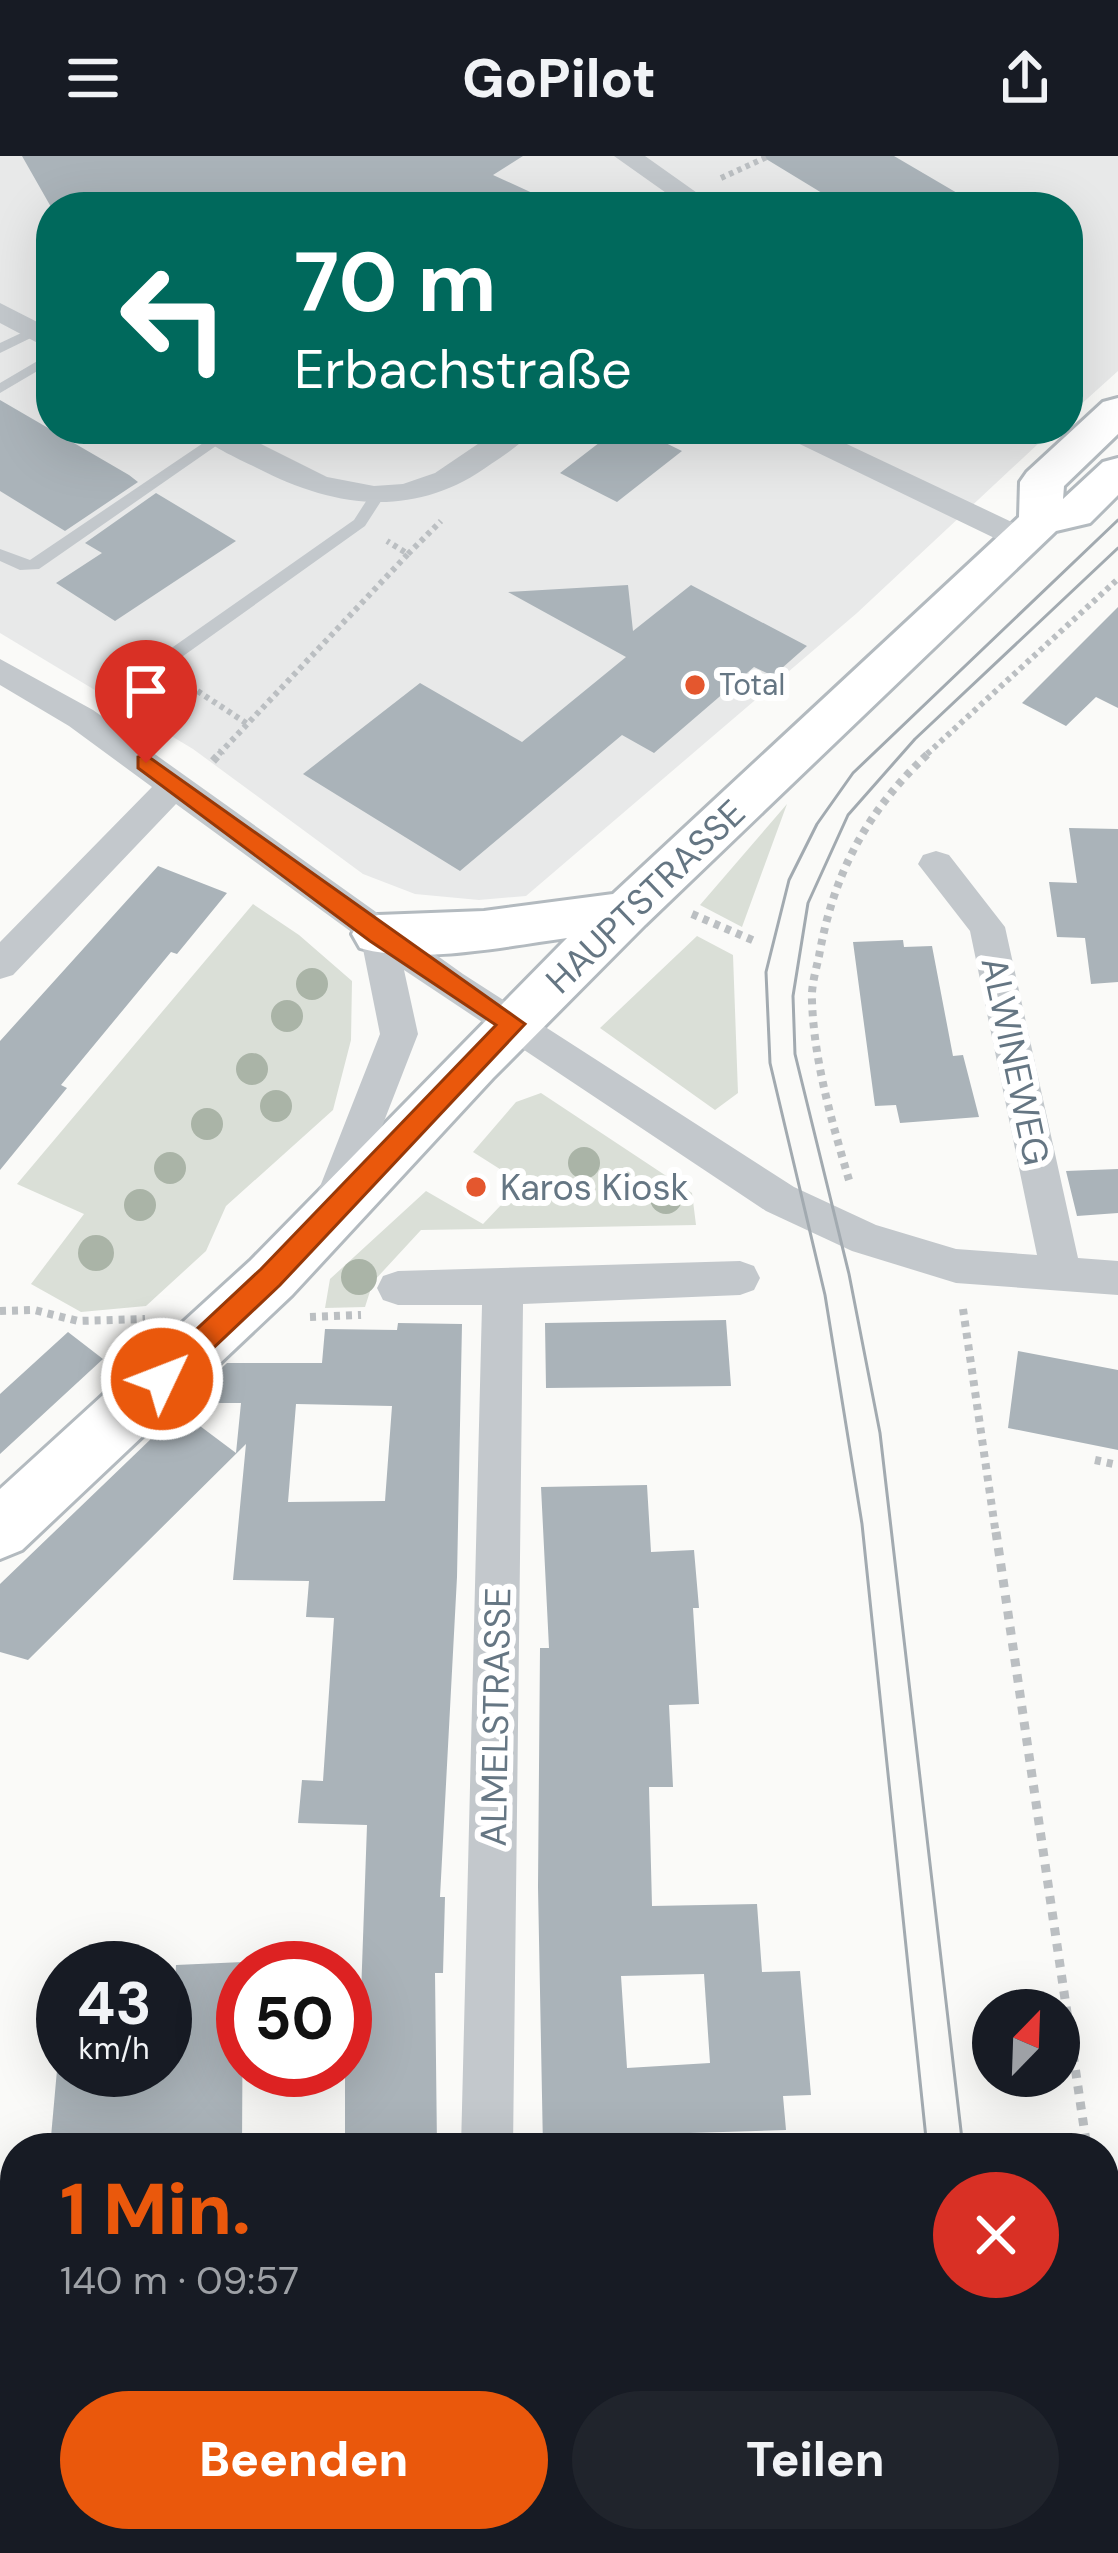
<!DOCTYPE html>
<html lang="de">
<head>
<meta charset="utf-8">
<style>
	body { margin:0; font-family:"DM Sans",sans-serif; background:#20242c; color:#f1f3f6; height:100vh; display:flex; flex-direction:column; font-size:45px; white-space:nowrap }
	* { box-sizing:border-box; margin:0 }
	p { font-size:39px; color:#9ea1a6 }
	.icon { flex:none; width:66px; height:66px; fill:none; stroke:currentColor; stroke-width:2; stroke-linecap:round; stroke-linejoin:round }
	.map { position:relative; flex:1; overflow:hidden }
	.side { position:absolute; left:0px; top:1977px; width:1119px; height:420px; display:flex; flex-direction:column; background:#171b24; border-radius:48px 48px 0 0; box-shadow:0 12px 48px #0002 }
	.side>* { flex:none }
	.banner { position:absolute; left:36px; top:36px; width:1047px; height:252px; border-radius:48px; box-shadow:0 12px 48px #0002; background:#00695c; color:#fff; overflow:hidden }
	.needle { width:78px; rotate:23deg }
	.controls { position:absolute; left:972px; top:1833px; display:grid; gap:24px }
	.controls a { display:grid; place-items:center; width:108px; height:108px; border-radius:50%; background:#171b24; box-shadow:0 12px 48px #0002; font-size:60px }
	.speed { position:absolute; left:36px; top:1785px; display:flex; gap:24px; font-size:60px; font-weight:700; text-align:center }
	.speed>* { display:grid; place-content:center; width:156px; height:156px; border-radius:50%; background:#171b24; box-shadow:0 12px 48px #0002; line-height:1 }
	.speed small { font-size:30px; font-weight:400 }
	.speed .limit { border:18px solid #d22; background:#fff; color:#111 }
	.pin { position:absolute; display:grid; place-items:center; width:102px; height:102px; color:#fff; margin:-123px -51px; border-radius:50% 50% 50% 0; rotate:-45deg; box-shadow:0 0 12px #0007 }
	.pin .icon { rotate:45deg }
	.me { position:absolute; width:132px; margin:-66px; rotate:47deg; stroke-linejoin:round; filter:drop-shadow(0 0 9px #0008) }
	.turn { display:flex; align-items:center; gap:42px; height:252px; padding:0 60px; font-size:54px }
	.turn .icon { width:156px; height:156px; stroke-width:2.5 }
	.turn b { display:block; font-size:84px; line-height:102px }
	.round { display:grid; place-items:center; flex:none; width:126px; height:126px; border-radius:63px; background:#20242c }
	.head { display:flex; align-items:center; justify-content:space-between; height:204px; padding:0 60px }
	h1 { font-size:72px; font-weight:800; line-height:90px; color:#ea580c }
	.cta { display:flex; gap:24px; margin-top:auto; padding:24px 60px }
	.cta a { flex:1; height:138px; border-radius:72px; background:#ea580c; color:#fff; font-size:48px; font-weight:800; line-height:138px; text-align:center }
	.cta a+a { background:#20242c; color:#f1f3f6 }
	header { display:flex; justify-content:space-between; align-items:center; height:156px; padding:0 60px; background:#171b24; font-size:54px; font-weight:800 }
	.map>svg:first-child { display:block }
	.built { fill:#e8e9e9 }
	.green { fill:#dadfd7 }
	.building { fill:#aab3b9; fill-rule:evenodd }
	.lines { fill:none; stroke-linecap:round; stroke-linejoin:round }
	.secondary-casing { stroke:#b3babf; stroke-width:6 }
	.path-far2 { stroke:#bbbfc2; stroke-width:6; stroke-dasharray:4.5 4.5; stroke-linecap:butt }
	.path-far1 { stroke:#bbbfc2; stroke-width:8; stroke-dasharray:6 6; stroke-linecap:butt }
	.path { stroke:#bbbfc2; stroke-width:9; stroke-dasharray:8 8; stroke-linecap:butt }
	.lane { fill:#c3c8cc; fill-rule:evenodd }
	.street { fill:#c3c8cc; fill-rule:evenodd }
	.secondary { fill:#fff; fill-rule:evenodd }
	.tram { stroke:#a2aab0; stroke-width:3 }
	.tree { fill:#aab4a7 }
	.route { fill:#ea580c; stroke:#983908; stroke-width:3 }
	.poi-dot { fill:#e4572e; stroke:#fff; stroke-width:4.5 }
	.labels { text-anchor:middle; stroke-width:12; stroke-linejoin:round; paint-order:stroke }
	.far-poi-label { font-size:30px; fill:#657683; stroke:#fff; text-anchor:start }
	.street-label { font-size:36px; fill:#657683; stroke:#fff }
	.poi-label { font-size:36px; fill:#657683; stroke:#fff; text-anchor:start }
</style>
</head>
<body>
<header><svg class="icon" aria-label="menu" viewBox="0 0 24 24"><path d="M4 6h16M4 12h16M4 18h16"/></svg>GoPilot<svg class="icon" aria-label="share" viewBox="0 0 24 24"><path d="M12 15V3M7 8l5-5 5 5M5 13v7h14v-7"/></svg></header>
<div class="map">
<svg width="1118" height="2397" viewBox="0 0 1118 2397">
	<rect width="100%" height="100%" fill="#fafaf8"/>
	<path class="built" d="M0 0H1118V215L1068 260V51H51V273H1054L857 457 526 740 479 744 415 738 363 718 193 593 0 477Z"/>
	<path class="green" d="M787 648 742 771 700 749Z
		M253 748 299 779 352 825 351 884 333 954 226 1050 206 1095 146 1150 81 1156 31 1128 84 1058 17 1028Z
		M697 780 733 799 738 937 715 954 600 872Z
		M541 937 692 1037 696 1069 421 1074 373 1126 365 1151 325 1152 330 1123 426 1035 483 1068 522 1027 473 996 516 946Z"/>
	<path class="building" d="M22 0H523L493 19 563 51H51Z
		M761 0H894L981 51H845Z
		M0 244 129 319 138 326 65 375 0 335Z
		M617 273H637L682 295 617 346 560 317Z
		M156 337 236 385 115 465 56 427 102 397 85 387Z
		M628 429 633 475 691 429 807 490 773 520 754 511 654 597 622 579 460 715 303 618 420 527 522 586 626 501 508 436Z
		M1118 451V552L1096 541 1066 570 1022 547Z
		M1069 672 1118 673V826L1091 828 1085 782 1057 781 1049 726 1077 727Z
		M158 710 227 737 177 798 171 796 61 929 67 932 0 1014V885Z
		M903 784 904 791 932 790 953 900 963 899 979 961 900 967 896 949 875 950 853 786Z
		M1118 1013V1057L1077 1060 1066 1015Z
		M726 1164 731 1230 546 1232 545 1167Z
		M398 1167 462 1168 457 1421 440 1741H445L443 1817H435L437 1992H345V1868L360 1867 367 1669 298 1667 302 1624 323 1625 334 1462 306 1461 309 1425 233 1424 246 1288 28 1504 0 1496V1428L180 1255 236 1297 241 1247H198V1234L227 1207H322L325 1173 397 1174ZM296 1248 392 1250 385 1345 288 1346Z
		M68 1176 103 1203 0 1298V1238Z
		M1018 1195 1118 1214V1294L1008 1272Z
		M647 1329 651 1396 694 1394 699 1452H693L699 1548 669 1549 673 1631H649L652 1750 757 1748 762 1816 800 1815 811 1939 783 1940 786 1974 657 1978 658 1992H543L538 1731 540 1492H549L541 1331ZM704 1818 710 1907 627 1912 621 1820Z
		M243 1806 242 1992H50L57 1914H171L176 1809Z"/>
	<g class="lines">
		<defs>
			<path id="secondary" d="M1118 242V278L1064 330 1063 343 1103 306 1118 302V339L1090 367 1056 375 645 769 493 922 292 1139 22 1394 0 1403V1333L250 1105 567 782C508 790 416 809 360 792L352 778 360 764 378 759 484 755 613 738 1019 361 1020 326 1027 316 1103 246Z"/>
		</defs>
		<use href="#secondary" class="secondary-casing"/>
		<path class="path-far2" d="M721 22 769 0
			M408 398 441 365
			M190 530 249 569
			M219 598 408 398 387 385
			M927 598 1118 423"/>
		<path class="path-far1" d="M213 605 222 595
			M692 758 757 786
			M849 1024C832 966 814 906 812 845 811 830 816 814 819 800 834 716 867 654 931 595
			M963 1153 996 1379
			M0 1155 34 1154 78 1165 145 1163
			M310 1161 361 1159
			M1095 1304 1118 1309"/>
		<path class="path" d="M996 1376 1087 1992
			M1104 2109 1118 2204"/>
		<path class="lane" d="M34 171 41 175 39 178 0 197V187Z
			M51 197V207L0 237V227Z
			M221 275 226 277V283L39 413 20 414 0 405V393L30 404Z
			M377 334 385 339 365 370 165 513H153V505L354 364 372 336Z"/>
		<path class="street" d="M614 0H645L717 51H686Z
			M0 147 51 173V194L0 167Z
			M194 273H231L327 321 374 330 403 328 435 317 500 273H534C523 287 506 298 491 308 416 363 336 353 257 312 237 302 208 290 194 273Z
			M776 273H815L1033 376 1038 383 1033 390H1011L781 279Z
			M0 503 93 554 463 818 794 1031 876 1069 956 1093 1037 1099 970 775 918 708 923 699 936 695 949 699 1005 771 1078 1102 1118 1105V1139L956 1127 852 1095 766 1055 404 814 418 878 344 1068 330 1073 316 1068 310 1056 380 878 361 783 176 648 13 819 0 823V786L152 631 69 570 0 529Z
			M740 1105 754 1110 760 1122 754 1134 740 1139 523 1148 513 1992H461L482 1149H398L383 1144 377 1132 383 1120 398 1115Z
			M15 2060V2114L0 2115V2061Z
			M453 2382H511L510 2397H452Z"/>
		<use href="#secondary" class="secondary"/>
		<path class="tram" d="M927 1992 862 1368 825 1139 770 907 766 816 789 724 817 668 853 617 1118 364
			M963 1992 880 1277 849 1118 795 898 793 840 808 747 848 659 915 583 1118 392
			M969 2382 971 2397
			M1007 2382 1009 2397"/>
	</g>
	<g class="tree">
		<circle cx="312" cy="828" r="16"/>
		<circle cx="287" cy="860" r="16"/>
		<circle cx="252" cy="913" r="16"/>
		<circle cx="276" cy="950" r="16"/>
		<circle cx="207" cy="968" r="16"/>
		<circle cx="584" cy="1007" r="16"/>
		<circle cx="170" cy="1012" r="16"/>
		<circle cx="666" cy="1042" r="16"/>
		<circle cx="140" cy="1049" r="16"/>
		<circle cx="96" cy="1097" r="18"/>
		<circle cx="359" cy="1121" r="18"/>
	</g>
	<path class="route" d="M146 599 525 868 280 1129 171 1232H152L148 1223 152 1215 261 1113 496 869 370 785 138 612V601Z"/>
	<g class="poi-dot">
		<circle cx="695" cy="529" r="12"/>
		<circle cx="476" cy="1031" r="12"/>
	</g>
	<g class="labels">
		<g class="far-poi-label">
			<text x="719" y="539">Total</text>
		</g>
		<g class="street-label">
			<text transform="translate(645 740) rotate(-44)" y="13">HAUPTSTRASSE</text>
			<text transform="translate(1016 905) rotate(78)" y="13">ALWINEWEG</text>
			<text transform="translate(495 1561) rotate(-89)" y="13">ALMELSTRASSE</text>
		</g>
		<g class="poi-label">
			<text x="500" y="1044">Karos Kiosk</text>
		</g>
	</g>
</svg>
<div class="controls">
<a><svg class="needle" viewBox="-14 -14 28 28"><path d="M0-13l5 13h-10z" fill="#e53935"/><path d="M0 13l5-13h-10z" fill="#9ea1a6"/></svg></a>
</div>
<div class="speed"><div>43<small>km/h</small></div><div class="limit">50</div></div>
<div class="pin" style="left:146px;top:607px;background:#d93025"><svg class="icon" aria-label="arrive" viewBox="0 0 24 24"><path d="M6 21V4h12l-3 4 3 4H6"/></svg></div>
<svg class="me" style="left:162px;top:1223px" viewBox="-20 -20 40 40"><circle r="17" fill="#ea580c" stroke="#fff" stroke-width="3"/><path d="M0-11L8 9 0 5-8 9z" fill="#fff"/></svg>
<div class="banner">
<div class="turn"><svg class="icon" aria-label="left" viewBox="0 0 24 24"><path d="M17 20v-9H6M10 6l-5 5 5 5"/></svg><div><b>70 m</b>Erbachstraße</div></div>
</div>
<section class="side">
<div class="head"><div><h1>1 Min.</h1><p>140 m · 09:57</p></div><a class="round" style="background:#d93025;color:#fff"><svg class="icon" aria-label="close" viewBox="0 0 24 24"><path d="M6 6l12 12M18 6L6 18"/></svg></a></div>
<div class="cta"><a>Beenden</a><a>Teilen</a></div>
</section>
</div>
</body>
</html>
